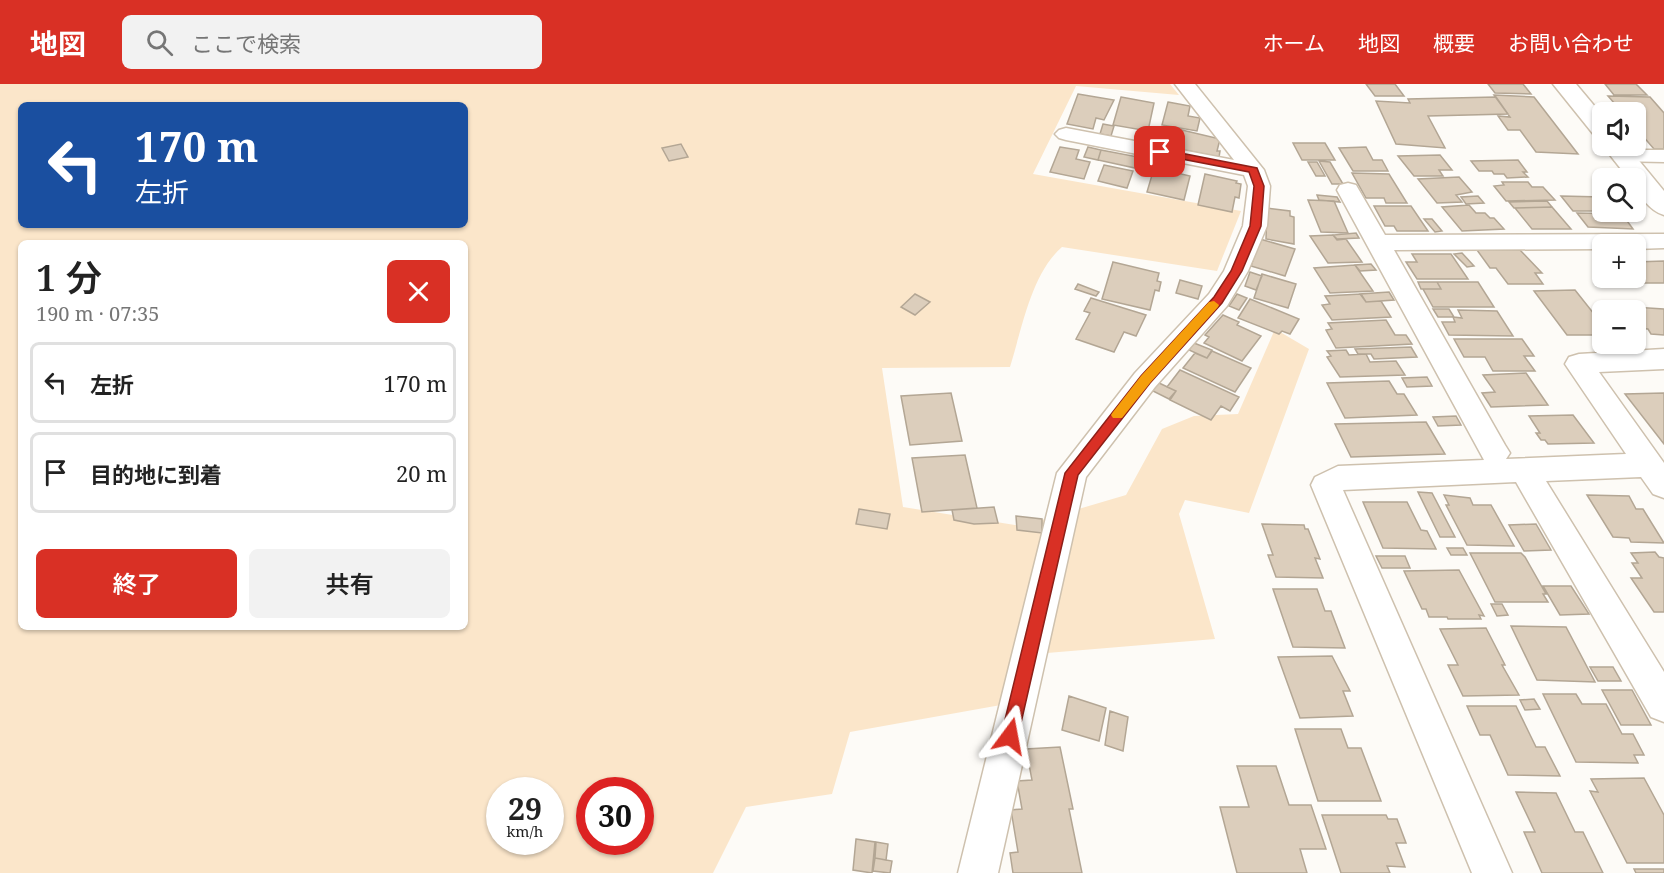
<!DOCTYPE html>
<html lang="ja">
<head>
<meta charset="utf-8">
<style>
	body { margin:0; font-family:"Noto Serif","Noto Sans JP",serif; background:#f2f2f2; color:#222; height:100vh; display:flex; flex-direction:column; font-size:22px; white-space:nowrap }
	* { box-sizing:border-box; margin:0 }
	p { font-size:20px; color:#767676 }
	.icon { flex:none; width:33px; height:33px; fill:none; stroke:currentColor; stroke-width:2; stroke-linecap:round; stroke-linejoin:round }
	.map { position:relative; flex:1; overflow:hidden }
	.panel { position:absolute; left:18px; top:156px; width:450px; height:390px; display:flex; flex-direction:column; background:#fff; border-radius:9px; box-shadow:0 2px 4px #0004 }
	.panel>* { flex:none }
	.guide { position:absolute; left:18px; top:18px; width:450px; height:126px; border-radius:9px; box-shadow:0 2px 4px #0004; background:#1a4fa0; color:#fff; overflow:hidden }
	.buttons { position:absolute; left:1592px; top:18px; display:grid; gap:12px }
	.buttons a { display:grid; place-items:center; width:54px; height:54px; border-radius:9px; background:#fff; box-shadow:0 2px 4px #0004; font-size:30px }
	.speed { position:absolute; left:486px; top:693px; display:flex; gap:12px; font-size:30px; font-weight:700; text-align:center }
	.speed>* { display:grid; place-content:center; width:78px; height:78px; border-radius:50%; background:#fff; box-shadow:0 2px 4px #0004; line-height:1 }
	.speed small { font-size:15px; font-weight:400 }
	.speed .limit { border:9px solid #d22; background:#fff; color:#111 }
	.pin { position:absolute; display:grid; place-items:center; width:51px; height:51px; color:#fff; margin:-26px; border-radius:12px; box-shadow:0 3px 9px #0006 }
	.me { position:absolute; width:66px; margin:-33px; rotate:13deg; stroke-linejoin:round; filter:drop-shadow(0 0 4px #0008) }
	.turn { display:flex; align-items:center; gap:21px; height:126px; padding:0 18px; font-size:27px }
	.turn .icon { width:78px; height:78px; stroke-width:2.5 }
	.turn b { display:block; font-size:42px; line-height:51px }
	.round { display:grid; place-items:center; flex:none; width:63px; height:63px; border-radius:9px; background:#f2f2f2 }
	.summary { display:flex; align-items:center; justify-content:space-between; height:102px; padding:0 18px }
	h1 { font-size:36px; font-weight:600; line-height:45px }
	.primary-button { display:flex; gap:12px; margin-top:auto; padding:12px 18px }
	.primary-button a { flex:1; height:69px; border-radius:9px; background:#d93025; color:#fff; font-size:24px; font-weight:600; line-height:69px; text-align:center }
	.primary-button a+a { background:#f2f2f2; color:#222 }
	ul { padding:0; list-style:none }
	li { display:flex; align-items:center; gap:18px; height:81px; margin:0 12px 9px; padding:0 6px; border:3px solid #e0e0e0; border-radius:9px }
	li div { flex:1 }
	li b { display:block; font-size:22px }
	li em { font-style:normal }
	header { display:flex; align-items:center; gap:36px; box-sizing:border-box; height:84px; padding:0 30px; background:#d93025; color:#fff }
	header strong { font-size:28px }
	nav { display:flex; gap:33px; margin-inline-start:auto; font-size:21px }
	.search { width:420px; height:54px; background:#f2f2f2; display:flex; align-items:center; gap:15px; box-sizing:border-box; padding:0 21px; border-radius:9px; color:#767676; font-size:22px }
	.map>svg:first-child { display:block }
	.green { fill:#fbe6ca; fill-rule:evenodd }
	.building { fill:#dccebc; stroke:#b3a694; stroke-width:1.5 }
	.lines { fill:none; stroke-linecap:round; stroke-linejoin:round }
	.street-casing { stroke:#cec1ae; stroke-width:3 }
	.secondary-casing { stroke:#cec1ae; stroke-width:3 }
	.street { fill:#fff; fill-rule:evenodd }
	.secondary { fill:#fff; fill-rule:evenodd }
	.route { fill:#d93025; stroke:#8d1f18; stroke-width:1.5 }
	.slow { fill:#f59e0b }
</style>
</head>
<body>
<header>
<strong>地図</strong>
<div class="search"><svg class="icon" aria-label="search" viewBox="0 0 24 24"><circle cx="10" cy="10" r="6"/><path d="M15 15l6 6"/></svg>ここで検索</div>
<nav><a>ホーム</a><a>地図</a><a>概要</a><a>お問い合わせ</a></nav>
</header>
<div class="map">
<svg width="1664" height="789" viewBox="0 0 1664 789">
	<rect width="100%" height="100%" fill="#fdfbf7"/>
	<path class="green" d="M0 0H1170L1179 11 1076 2 1033 90 1241 127 1217 187 1062 163C1031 190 1022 245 1010 283L882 284 903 423 1021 442 1126 411 1162 345 1194 332 1238 330 1275 245 1309 265 1249 429 1185 416 1179 430 1215 555 1023 571 1012 619 850 648 832 710 746 723 713 789H0ZM21 21H465V141H21ZM21 159H465V543H21ZM500 706H550V758H500ZM590 706H640V758H590Z"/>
	<path class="building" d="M1366 0H1395L1404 12H1375Z
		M1488 0H1523L1531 10 1495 9Z
		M1605 0H1636L1647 11H1614Z
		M1078 10 1114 16 1104 36 1096 34 1093 45 1067 40Z
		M1494 11 1534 13 1578 70 1536 68 1520 46H1508L1498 32 1510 33Z
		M1608 12 1650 13 1664 29V65H1654L1635 43V28H1622Z
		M1121 13 1154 19 1148 47 1113 41Z
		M1496 13 1508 30 1428 32 1445 64 1396 60 1376 17 1410 19 1408 15Z
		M1168 18 1190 22 1188 32 1200 34 1197 47 1162 41Z
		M1103 40 1114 42 1111 52 1100 50Z
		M1165 42 1220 55 1217 67H1220L1219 73 1159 61Z
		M1293 59H1325L1335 76H1302Z
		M681 60 688 73 669 77 662 64Z
		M1060 63 1079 66 1076 75 1090 78 1084 95 1050 88Z
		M1088 63 1101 66 1098 76 1084 73Z
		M1366 63 1373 76H1382L1388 87H1353L1339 64Z
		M1101 66 1138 73 1135 84 1098 76Z
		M1440 71 1452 86H1439L1443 92H1414L1398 72Z
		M1144 73 1155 76 1152 88 1141 86Z
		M1518 76 1527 88H1523L1528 93 1507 94 1504 90H1494L1492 87H1479L1471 77Z
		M1319 77 1330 78 1343 100H1332Z
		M1308 78H1317L1325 92H1316Z
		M1104 81 1133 87 1127 104 1098 97Z
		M1160 85 1190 92 1184 116 1147 108 1152 91 1158 92Z
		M1352 89 1389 90 1407 119H1386L1384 114H1366Z
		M1205 90 1237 97 1236 99 1241 100 1239 114 1235 113 1232 128 1198 121Z
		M1459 93 1472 108 1456 111 1462 118 1437 119 1418 95Z
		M1502 98H1528L1532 103H1543L1555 116 1506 117 1494 102 1504 101Z
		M1317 111 1337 113 1340 118 1319 116Z
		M1478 112 1484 119 1466 120 1461 113Z
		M1561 112 1602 113V127H1573Z
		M1308 116 1334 117 1348 149 1321 148Z
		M1547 117 1552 123 1514 124 1509 118Z
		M1469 121 1476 129H1485L1490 134H1494L1504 145 1462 147 1442 123Z
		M1374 122H1411L1428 147H1397L1394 142H1385Z
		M1552 123 1571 145H1532L1515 124Z
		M1267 124 1290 127V132L1294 133V160L1266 155Z
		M1577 129 1622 130 1633 145 1588 143Z
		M1424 135H1432L1442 147 1435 148Z
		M1356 149 1359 154 1337 155 1333 151Z
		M1333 151 1337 156 1346 155 1362 178 1328 179 1310 152Z
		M1260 155 1295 165 1285 192 1251 182Z
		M1477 166H1520L1542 189H1535L1543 200H1508L1496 184H1490Z
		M1462 169 1474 182 1467 183 1454 170Z
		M1412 170H1451L1468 195H1417L1406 178H1417Z
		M1664 177V199H1633L1627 194H1635V178Z
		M1113 178 1159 189 1157 197 1161 198 1159 207 1155 206 1150 226 1102 215Z
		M1371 180 1376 186 1360 187 1355 181Z
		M1355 181 1373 207 1330 209 1314 184Z
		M1250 188 1262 192 1256 206 1245 202Z
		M1262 190 1296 200 1288 224 1254 214Z
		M1180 196 1202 202 1198 215 1176 209Z
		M1418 198H1437L1441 205H1421Z
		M1437 198H1478L1494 223H1433L1423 205H1441Z
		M1078 200 1099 208 1096 212 1075 205Z
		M1575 206 1602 240V251H1567L1534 207Z
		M1389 208 1394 216 1366 218 1360 210Z
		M915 210 930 218 915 231 901 223Z
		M1237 210 1247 214 1239 226 1229 222Z
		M1361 210 1366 218 1381 217 1391 233 1332 236 1322 221 1330 220 1325 212Z
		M1091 214 1146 231 1136 252 1124 248 1114 268 1076 255 1090 229 1084 227Z
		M1250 215 1299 235 1290 250 1282 247 1279 250 1238 234Z
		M1633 223 1664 225V251L1651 250 1648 245 1635 244V229H1637Z
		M1433 225H1449L1454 233H1438Z
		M1458 226 1497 227 1513 252 1449 251 1442 238H1455L1453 233 1462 234Z
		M1223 231 1239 238 1237 241 1261 252 1242 277 1204 259 1209 253 1205 251Z
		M1386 236 1395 251H1406L1412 260 1336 264 1326 246 1332 245 1328 239Z
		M1454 255H1522L1534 272H1524L1535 287H1493L1485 273H1464Z
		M1194 259 1212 266 1207 274 1189 266Z
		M1411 263 1417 273 1374 275 1371 270H1358L1355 265Z
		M1346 266 1349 271 1366 270 1370 278 1396 277 1405 291 1340 293 1327 273 1331 272 1327 267Z
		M1212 267 1251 284 1235 308 1183 284 1195 269 1207 274Z
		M1180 286 1239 313 1230 327 1221 322 1211 336 1170 316 1176 307 1167 303Z
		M1526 289 1548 321 1491 323 1482 309 1495 308 1483 291Z
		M1427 293 1432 302 1407 303 1402 294Z
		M1389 297 1397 310H1404L1417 331 1345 334 1327 299Z
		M1157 298 1176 307 1169 315 1151 306Z
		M951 309 962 357 910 361 901 312Z
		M1664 309V360L1625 310Z
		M1573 331 1594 359 1548 360 1545 356H1541L1536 349H1540L1529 332Z
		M1456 332 1461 341 1438 342 1433 333Z
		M1426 338 1445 370 1351 373 1335 340Z
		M965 371 977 424 922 428 912 374Z
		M1418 408 1432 409 1455 453H1440Z
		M1444 411 1470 414 1473 421H1491L1514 462 1467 461 1446 421H1449Z
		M1587 411 1629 412 1636 425H1643L1664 459 1631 458 1629 454 1613 453Z
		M1363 418H1407L1421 446 1427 447 1436 465 1383 464Z
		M994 423 998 439 974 440 954 436 952 426Z
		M859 425 890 430 887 445 856 440Z
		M1016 432 1042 435V449L1017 446Z
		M1262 440 1304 441 1305 445H1308L1320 475 1315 474 1323 494 1276 493 1268 471H1273Z
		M1536 440 1551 466 1524 467 1509 441Z
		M1447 464H1463L1467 471H1451Z
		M1655 468 1659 473 1664 474V528H1654L1631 494H1642L1632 479H1638L1631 469Z
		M1470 469H1521L1525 473 1546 510H1543L1548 518H1495Z
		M1376 472H1405L1410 484H1382Z
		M1459 486 1484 532 1479 531 1481 535H1448L1447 533H1429L1426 525H1422L1404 487Z
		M1543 502H1571L1589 530 1560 531Z
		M1273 505H1317L1325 527H1331L1345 564 1293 563Z
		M1491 520H1502L1508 531 1497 532Z
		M1511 542 1566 543 1595 598 1537 596Z
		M1486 544 1505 581H1502L1519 611 1463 612 1448 581H1458L1440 545Z
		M1332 572 1350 607H1343L1353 632 1300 634 1278 573Z
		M1590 583H1613L1621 597H1598Z
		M1602 606H1632L1651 641H1621Z
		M1543 610H1576L1582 620H1606L1622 650H1633L1644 671H1634L1638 679 1576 678Z
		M1069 612 1106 624 1099 657 1062 646Z
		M1534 615 1540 625 1525 626 1520 616Z
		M1467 622H1516L1536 663H1545L1560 692 1508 691 1490 651H1480Z
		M1110 627 1128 633 1123 667 1105 661Z
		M1295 645H1341L1348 664H1361L1381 717H1318Z
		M1060 663 1073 725H1069L1082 789H1013L1010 769 1018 768 1011 726 1022 725 1017 697 1032 696 1026 665Z
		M1237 682H1276L1289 721H1311L1326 765H1300L1307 789H1237L1220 723H1249Z
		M1644 694 1664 731V779H1627L1590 707 1598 708 1591 695Z
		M1516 708 1556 709 1575 748H1583L1603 789H1542L1524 748H1535Z
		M1322 731H1386L1388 735H1397L1406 759H1396L1405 783 1387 782 1390 789H1341Z
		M856 755 875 758 872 789 853 786Z
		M876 758 888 760 886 776 875 774Z
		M875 774 892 777 890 789 873 787Z
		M1634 785H1664V789H1636Z"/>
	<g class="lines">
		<defs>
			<path id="street" d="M1175 0H1195L1264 86 1270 102 1267 142 1248 187 1227 222 1155 303 1086 393 998 789H958L1057 389 1135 289 1209 210 1224 187 1243 142 1248 102 1244 91 1066 56 1059 54 1055 50 1059 46 1066 44 1234 76Z
				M1623 66H1664V78L1615 77 1612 72 1615 67Z
				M1348 99 1356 101 1385 151 1664 150V164L1635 165V160H1602V165L1394 166 1505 361 1510 369 1506 375 1626 370 1565 280 1569 273 1579 270 1664 265V285L1599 288 1664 379V414L1653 410 1641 393 1546 397 1664 588V638L1651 633 1516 398 1343 406 1512 789H1472L1311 401 1315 393 1338 382 1484 376 1337 106 1340 101Z"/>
			<path id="secondary" d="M1553 0H1576L1602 31V53L1594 51Z
				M1603 62H1627L1664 107V131C1650 127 1635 109 1635 94H1628Z"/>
		</defs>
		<use href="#street" class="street-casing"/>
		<use href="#secondary" class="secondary-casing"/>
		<use href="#street" class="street"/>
		<use href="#secondary" class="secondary"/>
	</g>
	<path class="route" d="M1160 65 1257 84 1264 102 1261 142 1242 187 1222 219 1150 299 1078 391 1018 652 1016 657 1010 660 1004 657 1001 652 1065 389 1141 292 1214 213 1231 187 1250 142 1254 102 1249 88 1156 70 1155 68Z"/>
	<path class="slow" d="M1214 217 1219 221 1218 223 1150 299 1122 334H1113L1111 331 1113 328 1141 292 1209 218Z"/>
</svg>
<div class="buttons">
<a><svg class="icon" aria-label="sound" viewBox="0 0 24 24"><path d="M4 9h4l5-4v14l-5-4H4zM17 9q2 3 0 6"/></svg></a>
<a><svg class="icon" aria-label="search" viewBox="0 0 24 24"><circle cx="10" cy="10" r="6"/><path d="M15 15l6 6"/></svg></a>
<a>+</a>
<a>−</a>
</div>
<div class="speed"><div>29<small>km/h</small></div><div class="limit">30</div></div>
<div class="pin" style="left:1160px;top:68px;background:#d93025"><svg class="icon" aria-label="arrive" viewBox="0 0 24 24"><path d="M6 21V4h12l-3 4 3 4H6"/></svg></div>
<svg class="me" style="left:1010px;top:652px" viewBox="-20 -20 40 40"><path d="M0-17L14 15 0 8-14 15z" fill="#d93025" stroke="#fff" stroke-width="4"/></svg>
<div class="guide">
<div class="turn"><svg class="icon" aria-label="left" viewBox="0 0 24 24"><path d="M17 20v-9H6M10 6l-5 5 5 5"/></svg><div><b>170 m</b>左折</div></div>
</div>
<section class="panel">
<div class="summary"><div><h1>1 分</h1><p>190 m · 07:35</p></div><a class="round" style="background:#d93025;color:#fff"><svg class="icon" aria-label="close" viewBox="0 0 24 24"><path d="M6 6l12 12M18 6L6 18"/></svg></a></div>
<ul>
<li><svg class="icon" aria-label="left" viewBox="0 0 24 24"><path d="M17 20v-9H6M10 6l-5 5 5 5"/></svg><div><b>左折</b></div><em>170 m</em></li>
<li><svg class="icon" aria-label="arrive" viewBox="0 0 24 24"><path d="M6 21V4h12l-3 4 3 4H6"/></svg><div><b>目的地に到着</b></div><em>20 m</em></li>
</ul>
<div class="primary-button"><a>終了</a><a>共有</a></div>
</section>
</div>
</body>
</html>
